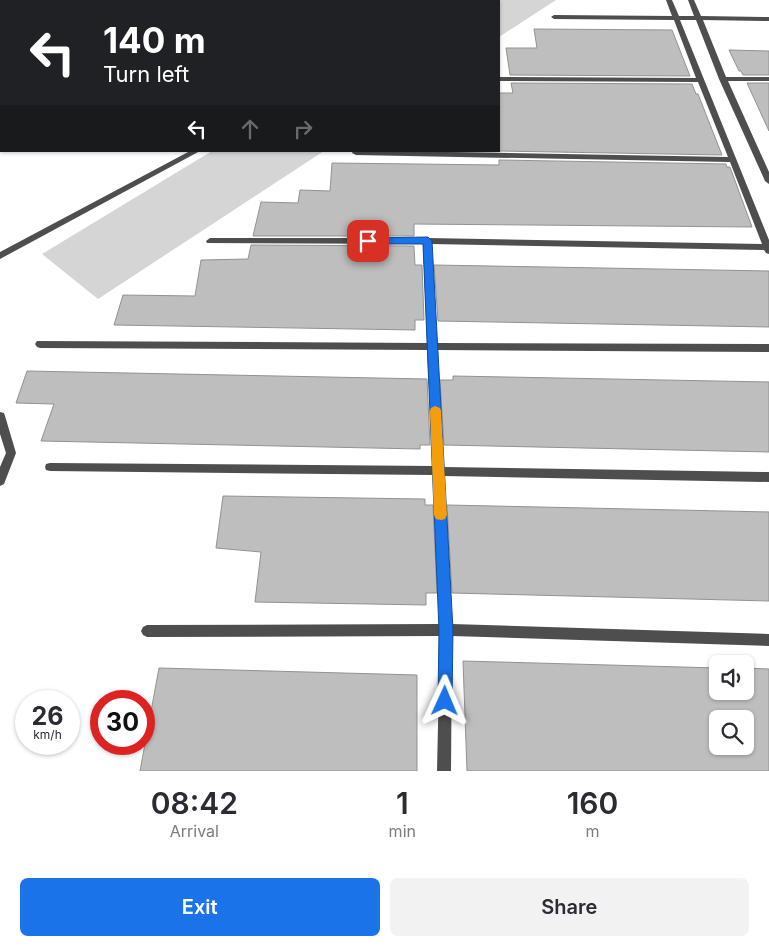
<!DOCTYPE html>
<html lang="en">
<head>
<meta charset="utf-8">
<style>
	body { margin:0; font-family:Inter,sans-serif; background:#f2f2f3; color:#2b2b33; height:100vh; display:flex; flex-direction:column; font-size:19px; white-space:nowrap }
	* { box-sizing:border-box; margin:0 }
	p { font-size:16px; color:#7c7c81 }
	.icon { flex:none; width:28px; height:28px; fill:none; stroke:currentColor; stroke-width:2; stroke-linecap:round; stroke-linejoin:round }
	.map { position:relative; height:771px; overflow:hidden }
	.side { display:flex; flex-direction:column; background:#fff; flex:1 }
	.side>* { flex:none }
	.banner { position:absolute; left:0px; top:0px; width:500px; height:152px; box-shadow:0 1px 4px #0004; background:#202124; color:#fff; overflow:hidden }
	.tools { position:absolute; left:709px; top:655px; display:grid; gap:10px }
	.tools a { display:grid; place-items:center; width:45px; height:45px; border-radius:8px; background:#fff; box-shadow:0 1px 4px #0004; font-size:25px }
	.speed { position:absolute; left:15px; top:690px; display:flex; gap:10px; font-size:25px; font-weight:700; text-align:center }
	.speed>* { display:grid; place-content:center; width:65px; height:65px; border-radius:50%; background:#fff; box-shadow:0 1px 4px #0004; line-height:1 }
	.speed small { font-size:12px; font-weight:400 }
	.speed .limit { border:8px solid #d22; background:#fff; color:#111 }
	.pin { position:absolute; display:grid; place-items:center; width:42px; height:42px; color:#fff; margin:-21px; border-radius:10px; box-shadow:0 2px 8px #0006 }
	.me { position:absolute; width:55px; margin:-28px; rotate:1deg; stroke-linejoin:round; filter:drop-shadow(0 0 4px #0008) }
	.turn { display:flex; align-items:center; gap:18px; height:105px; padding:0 20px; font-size:22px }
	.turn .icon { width:65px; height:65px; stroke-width:2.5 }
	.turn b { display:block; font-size:35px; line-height:42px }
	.lanes { display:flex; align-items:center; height:48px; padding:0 20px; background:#0003; justify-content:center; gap:25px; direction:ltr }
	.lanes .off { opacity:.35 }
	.eta { display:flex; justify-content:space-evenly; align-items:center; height:85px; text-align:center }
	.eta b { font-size:30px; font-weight:600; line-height:35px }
	.action { display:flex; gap:10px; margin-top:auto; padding:10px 20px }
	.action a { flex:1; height:58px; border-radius:8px; background:#1a73e8; color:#fff; font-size:20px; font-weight:600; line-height:58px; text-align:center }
	.action a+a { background:#f2f2f3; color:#2b2b33 }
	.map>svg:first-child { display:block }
	.green { fill:#d5d5d5 }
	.building { fill:#bebebe; stroke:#929292; fill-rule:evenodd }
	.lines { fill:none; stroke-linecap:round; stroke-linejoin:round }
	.minor { fill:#4e4e4e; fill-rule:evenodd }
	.route { fill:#1a73e8; stroke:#114b97 }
	.slow { fill:#f59e0b }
</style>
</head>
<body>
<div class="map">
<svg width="769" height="771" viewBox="0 0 769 771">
	<rect width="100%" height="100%" fill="#fff"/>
	<path class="green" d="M476 0H556L499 37V1H474Z
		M212 151H324L98 299 42 254Z"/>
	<path class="building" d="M534 29 672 30 690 76 510 75 506 48H537Z
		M729 50 769 51V75H743L741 71H739Z
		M511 83 692 84 696 94H698L722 155 499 151V93H513Z
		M747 83H769V131Z
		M499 160 726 164 727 167H730L752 227 414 224V236H253L261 202 298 203 300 190 330 191 332 163 499 165Z
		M251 245 414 246 415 265H422L424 320H415V330L114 325 123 295 195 296 201 260 248 259Z
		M434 265 769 271V327L438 321Z
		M27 371 427 379 430 445H420V449L41 441 54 404 16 403Z
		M453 376 769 382V452L444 445 440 380H453Z
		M223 496 425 499V505H433L437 593H426V605L255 602 261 552 216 548Z
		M447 505 769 512V601L452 593Z
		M463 661 718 668V691H745V668L769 669V771H467ZM718 719H745V746H718Z
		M159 668 417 675V771H140Z"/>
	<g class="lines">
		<path class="minor" d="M666 0H672L679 16H694L688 0H694L701 16 769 17V21L703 20 726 77H769V81H728L769 172V184L765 181 719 79 696 20H680L769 240V254L766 253 764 250 431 244 437 343 769 344V352L437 350 443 467 769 472V482L444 476 452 624 769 634V646L452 636 451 771H437L440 636 147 637 143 635 141 631 143 627 147 625 440 624 433 475 50 471 46 470 45 467 46 464 50 463 433 466 427 350 40 348 37 347 35 344 37 341 427 343 423 244 207 243 206 241 210 238H427L762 244 730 162 356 155 352 153 353 151H391L728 157 698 82 499 81V77L696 78 674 20 554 19 551 17 554 15 672 16Z
			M0 29H1V33H0Z
			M0 101H1V105H0Z
			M190 151H200L0 259V252Z
			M0 412 4 413 5 416 16 453 4 484 0 486V467L6 453 0 434Z"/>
	</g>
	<path class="route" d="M428 237 432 241 453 630 452 701 450 706 445 708 440 706 438 701 439 630 423 244H368L363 241 368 238Z"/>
	<path class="slow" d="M435 406 440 408 441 411 447 515 445 519 441 520 436 519 434 515 430 411 431 408Z"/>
</svg>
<div class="tools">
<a><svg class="icon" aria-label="sound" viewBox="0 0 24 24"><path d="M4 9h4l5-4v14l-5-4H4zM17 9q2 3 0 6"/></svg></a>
<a><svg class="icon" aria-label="search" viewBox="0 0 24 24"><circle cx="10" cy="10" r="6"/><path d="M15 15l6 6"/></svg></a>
</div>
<div class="speed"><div>26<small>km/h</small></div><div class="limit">30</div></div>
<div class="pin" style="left:368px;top:241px;background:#d93025"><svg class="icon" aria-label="arrive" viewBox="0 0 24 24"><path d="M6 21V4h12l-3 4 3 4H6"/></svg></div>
<svg class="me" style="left:445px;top:701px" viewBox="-20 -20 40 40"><path d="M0-17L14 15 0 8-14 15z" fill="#1a73e8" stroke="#fff" stroke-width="4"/></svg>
<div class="banner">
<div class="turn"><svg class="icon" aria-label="left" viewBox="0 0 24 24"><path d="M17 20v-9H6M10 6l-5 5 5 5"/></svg><div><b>140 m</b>Turn left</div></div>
<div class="lanes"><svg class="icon" aria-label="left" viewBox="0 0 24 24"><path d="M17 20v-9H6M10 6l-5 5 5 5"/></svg><svg class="icon off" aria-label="ahead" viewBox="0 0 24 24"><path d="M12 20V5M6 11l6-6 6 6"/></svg><svg class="icon off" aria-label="right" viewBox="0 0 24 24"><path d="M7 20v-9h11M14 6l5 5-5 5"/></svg></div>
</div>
</div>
<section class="side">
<div class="eta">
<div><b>08:42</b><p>Arrival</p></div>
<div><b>1</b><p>min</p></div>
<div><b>160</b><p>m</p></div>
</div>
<div class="action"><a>Exit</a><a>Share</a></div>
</section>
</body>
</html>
